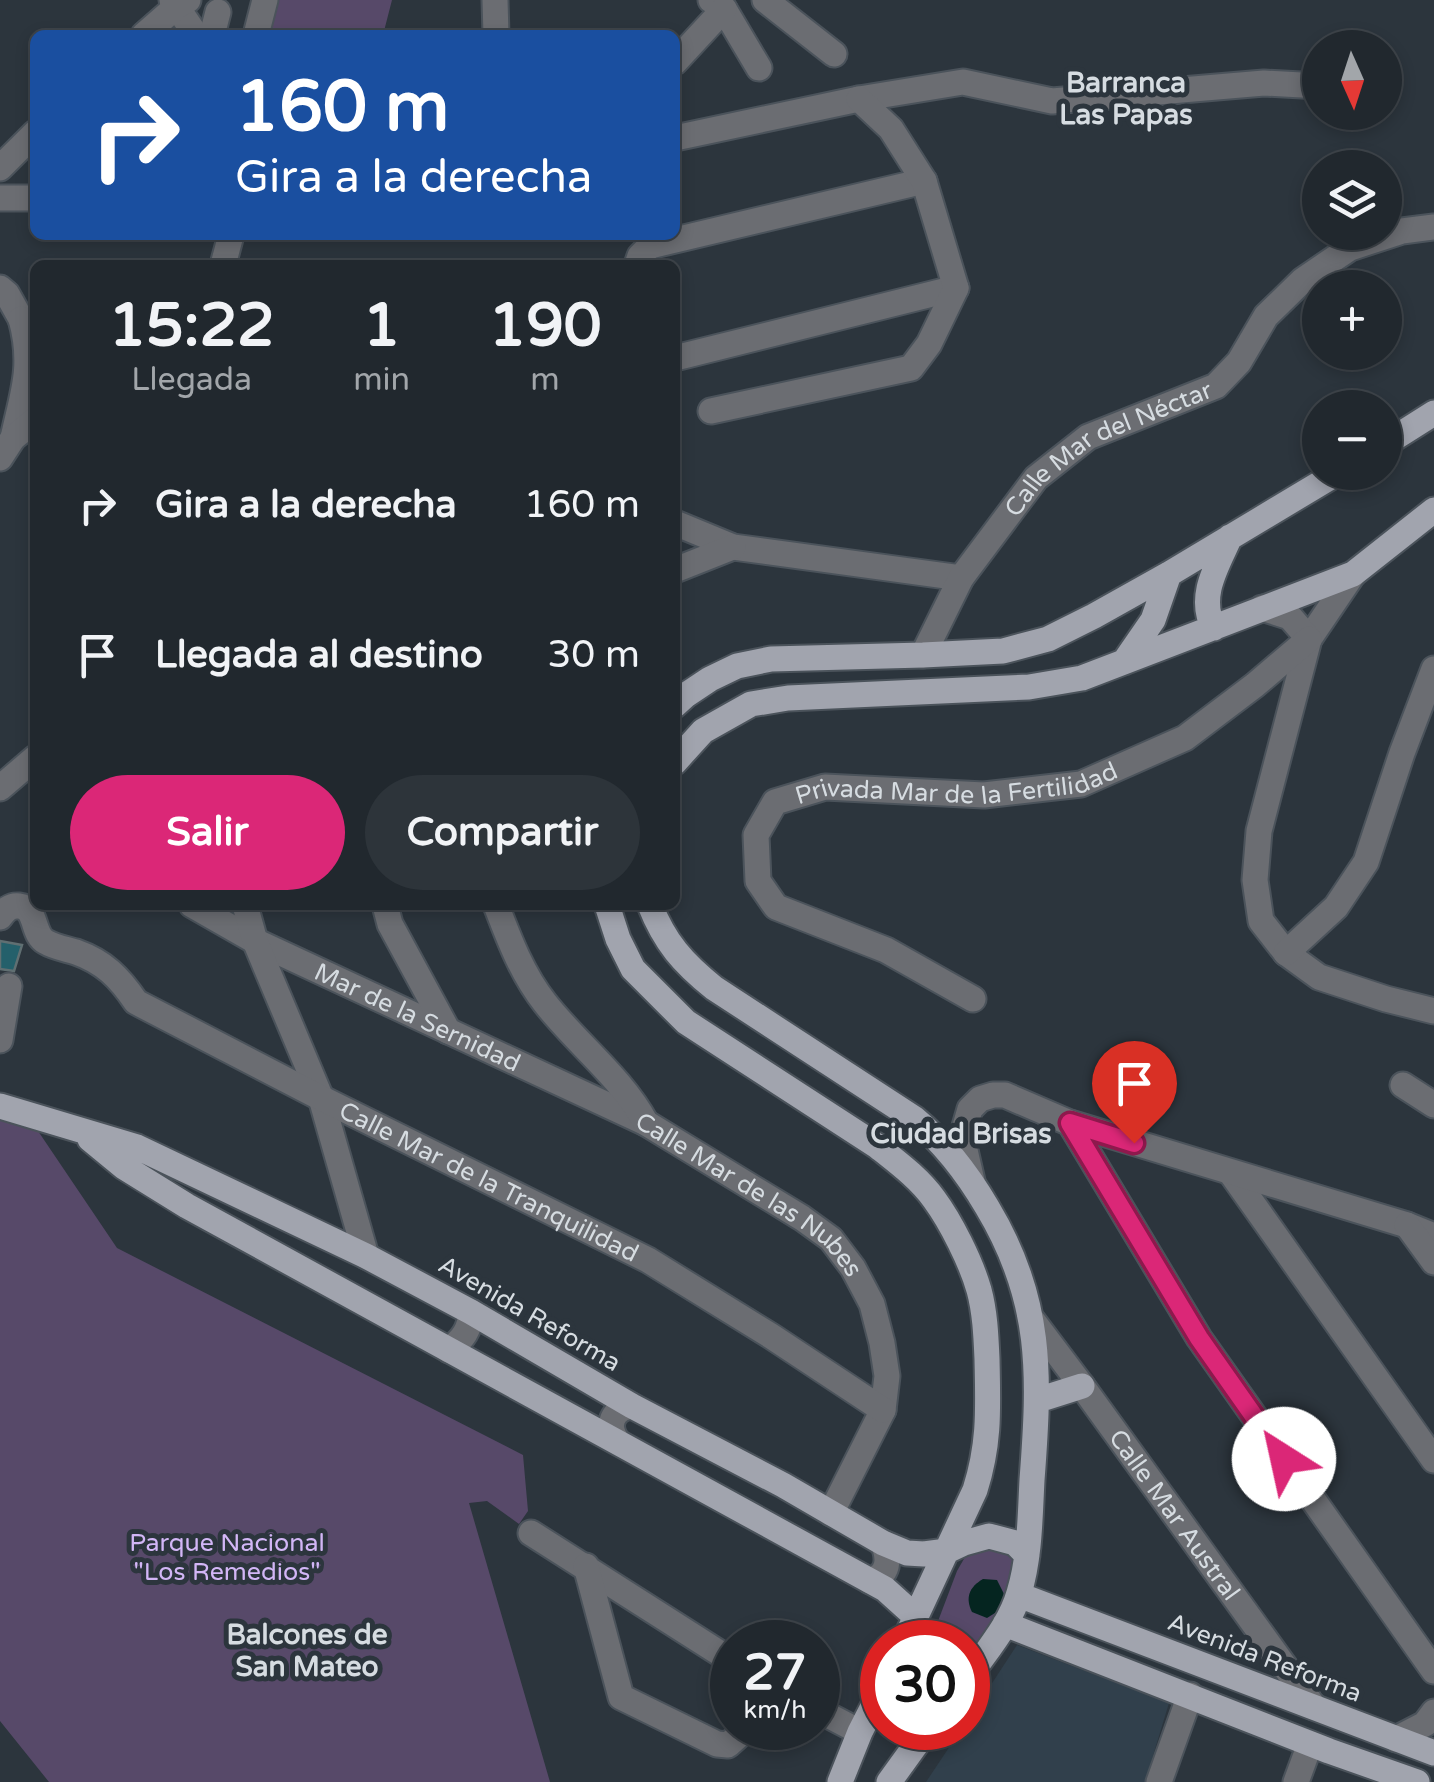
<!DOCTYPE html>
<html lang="es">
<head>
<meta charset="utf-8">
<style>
	body { margin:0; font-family:"Varela Round",sans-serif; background:#2d343a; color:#f1f3f6; height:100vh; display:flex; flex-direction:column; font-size:38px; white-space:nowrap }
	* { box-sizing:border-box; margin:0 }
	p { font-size:32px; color:#a2a6aa }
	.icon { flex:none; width:55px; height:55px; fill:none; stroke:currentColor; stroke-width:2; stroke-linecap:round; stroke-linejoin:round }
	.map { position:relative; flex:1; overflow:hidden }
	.sheet { position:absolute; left:30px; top:260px; width:650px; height:650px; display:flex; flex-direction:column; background:#21282e; border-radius:15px; box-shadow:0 5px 15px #0003,0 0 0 2px #3e444a }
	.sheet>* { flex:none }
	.hud { position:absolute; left:30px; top:30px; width:650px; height:210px; border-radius:15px; box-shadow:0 5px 15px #0003,0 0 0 2px #3e444a; background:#1a4fa0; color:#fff; overflow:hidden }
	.needle { width:65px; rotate:177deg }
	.controls { position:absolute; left:1302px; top:30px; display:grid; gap:20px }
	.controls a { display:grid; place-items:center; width:100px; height:100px; border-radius:50%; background:#21282e; box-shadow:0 5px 15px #0003,0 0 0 2px #3e444a; font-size:50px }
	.speed { position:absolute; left:710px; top:1620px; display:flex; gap:20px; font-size:50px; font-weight:700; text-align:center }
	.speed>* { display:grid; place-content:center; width:130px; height:130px; border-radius:50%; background:#21282e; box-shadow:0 5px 15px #0003,0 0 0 2px #3e444a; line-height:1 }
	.speed small { font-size:25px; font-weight:400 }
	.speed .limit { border:15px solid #d22; background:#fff; color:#111 }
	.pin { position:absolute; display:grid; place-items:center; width:85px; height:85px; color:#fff; margin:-102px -42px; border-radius:50% 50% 50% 0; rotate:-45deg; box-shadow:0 0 10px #0007 }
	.pin .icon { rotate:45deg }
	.me { position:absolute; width:110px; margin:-55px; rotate:325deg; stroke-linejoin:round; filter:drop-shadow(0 0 8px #0008) }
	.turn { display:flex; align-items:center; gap:35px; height:210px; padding:0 40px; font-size:45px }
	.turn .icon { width:130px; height:130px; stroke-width:2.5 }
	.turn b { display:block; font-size:70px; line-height:85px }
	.eta { display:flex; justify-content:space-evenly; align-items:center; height:170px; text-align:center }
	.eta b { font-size:60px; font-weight:700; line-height:70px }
	.action { display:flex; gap:20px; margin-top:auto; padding:20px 40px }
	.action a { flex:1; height:115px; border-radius:60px; background:#db2777; color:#fff; font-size:40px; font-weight:700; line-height:115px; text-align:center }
	.action a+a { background:#2d343a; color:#f1f3f6 }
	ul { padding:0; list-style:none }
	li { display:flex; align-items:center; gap:30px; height:150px; padding:0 40px }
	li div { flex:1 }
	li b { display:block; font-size:38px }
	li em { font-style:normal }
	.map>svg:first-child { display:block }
	.built { fill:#31404c }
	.green { fill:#574969 }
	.water { fill:#052520 }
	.building { fill:#24606b; stroke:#606f72; stroke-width:2.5 }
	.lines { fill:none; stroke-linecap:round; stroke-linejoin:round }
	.minor-casing { stroke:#4b535b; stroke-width:29 }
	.major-casing { stroke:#4b535b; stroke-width:29 }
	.minor { stroke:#6b6d72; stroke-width:25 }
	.major { stroke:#a1a4ae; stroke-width:25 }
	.route-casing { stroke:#8e194d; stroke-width:25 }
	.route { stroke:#db2777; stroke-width:18 }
	.labels { text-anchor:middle; stroke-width:10; stroke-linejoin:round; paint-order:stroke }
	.street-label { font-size:25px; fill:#d6dce1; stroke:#2c353d }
	.park-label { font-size:25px; fill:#d2b6f6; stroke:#2c353d }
	.neighbourhood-label { font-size:28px; font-weight:bold; fill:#d6dce1; stroke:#2c353d }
</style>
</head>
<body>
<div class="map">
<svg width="1434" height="1782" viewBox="0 0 1434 1782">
	<rect width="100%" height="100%" fill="#2c353d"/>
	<path class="built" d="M1017 1645 1169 1703 1145 1782H926L962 1728H968V1720Z"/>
	<path class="green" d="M269 0H392L383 35H259Z
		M0 1115 36 1128 117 1248 523 1455 528 1511 519 1524 487 1501 469 1503 550 1782H49L0 1721Z
		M1004 1541 1025 1569 968 1669V1642H931L932 1637 957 1571 969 1550Z"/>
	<path class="water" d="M983 1579 997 1580 1004 1594 1003 1608 987 1618 972 1612C965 1598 969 1587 983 1579Z"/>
	<path class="building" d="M0 941 22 945 14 971 0 969Z"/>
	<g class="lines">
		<defs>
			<g id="minor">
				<path d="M172 0 196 35"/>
				<path d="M495 0 496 35"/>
				<path d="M711 0 724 9 759 68"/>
				<path d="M765 0 834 54"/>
				<path d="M144 35 177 6 188 0"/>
				<path d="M212 35 218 12"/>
				<path d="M256 35 265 0"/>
				<path d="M675 62 724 9"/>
				<path d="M675 138 859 99 963 82 1052 101 1264 83 1320 86"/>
				<path d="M0 168 35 133"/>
				<path d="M0 198H35"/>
				<path d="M223 265 231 235"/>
				<path d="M637 265 640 256 650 246 924 181"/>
				<path d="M0 288 7 294 21 319 35 327"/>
				<path d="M675 358 956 288"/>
				<path d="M711 411 911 368 929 344 956 288 924 181 891 129 859 99"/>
				<path d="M13 438C23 392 34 366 21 319"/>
				<path d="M0 458 13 438 35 420"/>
				<path d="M675 523 733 547 961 578"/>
				<path d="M675 570 733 547"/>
				<path d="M1353 574 1309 639 1259 831 1255 880 1261 921 1286 953 1319 977 1386 999 1434 1011"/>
				<path d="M1262 608 1290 617 1309 639"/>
				<path id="s1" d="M923 655 961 578 1036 478 1088 437 1216 386 1239 362 1266 316 1303 280 1350 248 1402 231 1434 227"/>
				<path d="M0 788 35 758"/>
				<path id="s2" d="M192 905 255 941 646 1123 802 1218 831 1239 853 1268 872 1304 882 1343 887 1376 883 1410 831 1513"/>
				<path d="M245 905 255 941 321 1098 366 1256"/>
				<path d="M385 905 390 924 448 1031"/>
				<path d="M496 905C509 939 522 974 545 1003 577 1044 621 1077 646 1123"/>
				<path id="s3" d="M0 917C5 910 10 905 19 906 38 908 31 934 46 942 54 947 66 949 76 952 104 962 119 977 136 1002L321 1098 648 1260 771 1336 883 1410"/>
				<path d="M1286 953 1336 907 1366 862 1402 753 1434 669"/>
				<path id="s4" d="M973 999 886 950 776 907 758 881 756 835 775 802 825 787 984 795 1081 784 1185 738 1255 685 1309 639"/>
				<path d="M0 1040 9 986"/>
				<path d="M1403 1085 1434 1105"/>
				<path d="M1070 1123 1199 1338 1434 1671"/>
				<path d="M1231 1173 1434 1460"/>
				<path d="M972 1181 962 1137 970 1109 980 1099 993 1095H1005L1070 1123 1407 1225 1434 1236"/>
				<path d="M1407 1225 1434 1262"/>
				<path id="s5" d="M1033 1321 1082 1386 1314 1707"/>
				<path d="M449 1350C463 1339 470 1330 471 1312"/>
				<path d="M617 1441C606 1425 612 1409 632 1406"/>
				<path d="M531 1533 732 1661"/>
				<path d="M586 1566 621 1697 717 1744 728 1745 737 1737 742 1728"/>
				<path d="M870 1581C889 1575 890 1559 883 1543"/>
				<path d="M818 1710 860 1732"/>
				<path d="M1396 1739 1425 1724 1434 1712"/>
				<path d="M1159 1782 1190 1695"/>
				<path d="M1296 1782 1310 1744"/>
			</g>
			<path id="major" d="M1385 444 1434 413
				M1214 628C1197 597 1217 566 1230 537
				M1124 662 1153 620 1169 574
				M675 705 686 695 710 679 737 666 771 659 923 655 1003 651 1048 639 1094 616 1169 574 1339 472
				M675 762 703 731 751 704 788 698 1029 687 1082 678 1353 574 1434 510
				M607 905 618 939 633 969 686 1022 877 1146C897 1162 919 1178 934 1199 951 1222 971 1262 979 1290 985 1312 986 1336 987 1359 988 1408 990 1443 975 1490L904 1642
				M650 905C665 943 683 963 714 988L915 1119C945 1144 967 1173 987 1207 1043 1300 1040 1375 1032 1480 1030 1517 1030 1557 1019 1593 1010 1625 986 1651 968 1678
				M0 1106 137 1147 366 1256 471 1312 632 1406 783 1485 883 1543 907 1553 924 1554 947 1551 964 1543 989 1536 1015 1543 1027 1555
				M90 1139 124 1167 187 1206 885 1589 916 1617
				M1038 1400 1082 1386
				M1019 1595 1434 1753
				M1005 1624 1329 1751 1417 1782
				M840 1782 860 1732 882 1689
				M889 1782 928 1728"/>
		</defs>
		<use href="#minor" class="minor-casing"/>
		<use href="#major" class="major-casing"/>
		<use href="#minor" class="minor"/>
		<use href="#major" class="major"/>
	</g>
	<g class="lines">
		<defs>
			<path id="route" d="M1134 1143 1070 1123 1199 1338 1284 1459"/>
		</defs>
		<use href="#route" class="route-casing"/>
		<use href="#route" class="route"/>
	</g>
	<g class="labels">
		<g class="street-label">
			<text dy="9" stroke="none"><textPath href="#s1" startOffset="288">Calle Mar del Néctar</textPath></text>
			<text dy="9" stroke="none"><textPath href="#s4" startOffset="518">Privada Mar de la Fertilidad</textPath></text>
			<text dy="9" stroke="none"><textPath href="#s2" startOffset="252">Mar de la Sernidad</textPath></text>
			<text dy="9" stroke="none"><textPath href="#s3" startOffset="578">Calle Mar de la Tranquilidad</textPath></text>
			<text dy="9" stroke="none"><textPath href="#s2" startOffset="630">Calle Mar de las Nubes</textPath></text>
			<text transform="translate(530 1313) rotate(30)" y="9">Avenida Reforma</text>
			<text dy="9" stroke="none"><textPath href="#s5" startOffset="240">Calle Mar Austral</textPath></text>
			<text transform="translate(1265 1657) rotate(21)" y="9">Avenida Reforma</text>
		</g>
		<g class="park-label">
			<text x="227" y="1551">Parque Nacional<tspan x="227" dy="29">"Los Remedios"</tspan></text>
		</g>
		<g class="neighbourhood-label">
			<text x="1126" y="92">Barranca<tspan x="1126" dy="32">Las Papas</tspan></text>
			<text x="961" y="1143">Ciudad Brisas</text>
			<text x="307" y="1644">Balcones de<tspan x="307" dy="32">San Mateo</tspan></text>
		</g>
	</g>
</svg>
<div class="controls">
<a><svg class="needle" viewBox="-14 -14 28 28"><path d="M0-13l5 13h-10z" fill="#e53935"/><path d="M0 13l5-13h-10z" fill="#a2a6aa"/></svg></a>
<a><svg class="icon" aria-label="layers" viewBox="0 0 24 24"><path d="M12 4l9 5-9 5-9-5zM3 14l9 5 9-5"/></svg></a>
<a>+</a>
<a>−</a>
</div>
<div class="speed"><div>27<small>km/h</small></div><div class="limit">30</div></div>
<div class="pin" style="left:1134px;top:1143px;background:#d93025"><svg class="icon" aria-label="arrive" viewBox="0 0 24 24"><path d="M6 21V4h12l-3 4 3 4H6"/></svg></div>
<svg class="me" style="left:1284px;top:1459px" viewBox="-20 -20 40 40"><circle r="19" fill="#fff"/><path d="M0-13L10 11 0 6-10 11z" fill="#db2777"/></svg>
<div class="hud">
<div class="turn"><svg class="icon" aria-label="right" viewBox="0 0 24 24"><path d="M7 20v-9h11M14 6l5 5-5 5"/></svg><div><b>160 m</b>Gira a la derecha</div></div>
</div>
<section class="sheet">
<div class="eta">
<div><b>15:22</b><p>Llegada</p></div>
<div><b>1</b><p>min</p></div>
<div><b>190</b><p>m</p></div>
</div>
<ul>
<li><svg class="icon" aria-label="right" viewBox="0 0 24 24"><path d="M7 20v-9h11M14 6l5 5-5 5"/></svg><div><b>Gira a la derecha</b></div><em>160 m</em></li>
<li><svg class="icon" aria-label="arrive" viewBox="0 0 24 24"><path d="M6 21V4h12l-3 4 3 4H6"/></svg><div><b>Llegada al destino</b></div><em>30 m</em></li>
</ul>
<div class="action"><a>Salir</a><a>Compartir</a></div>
</section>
</div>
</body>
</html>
